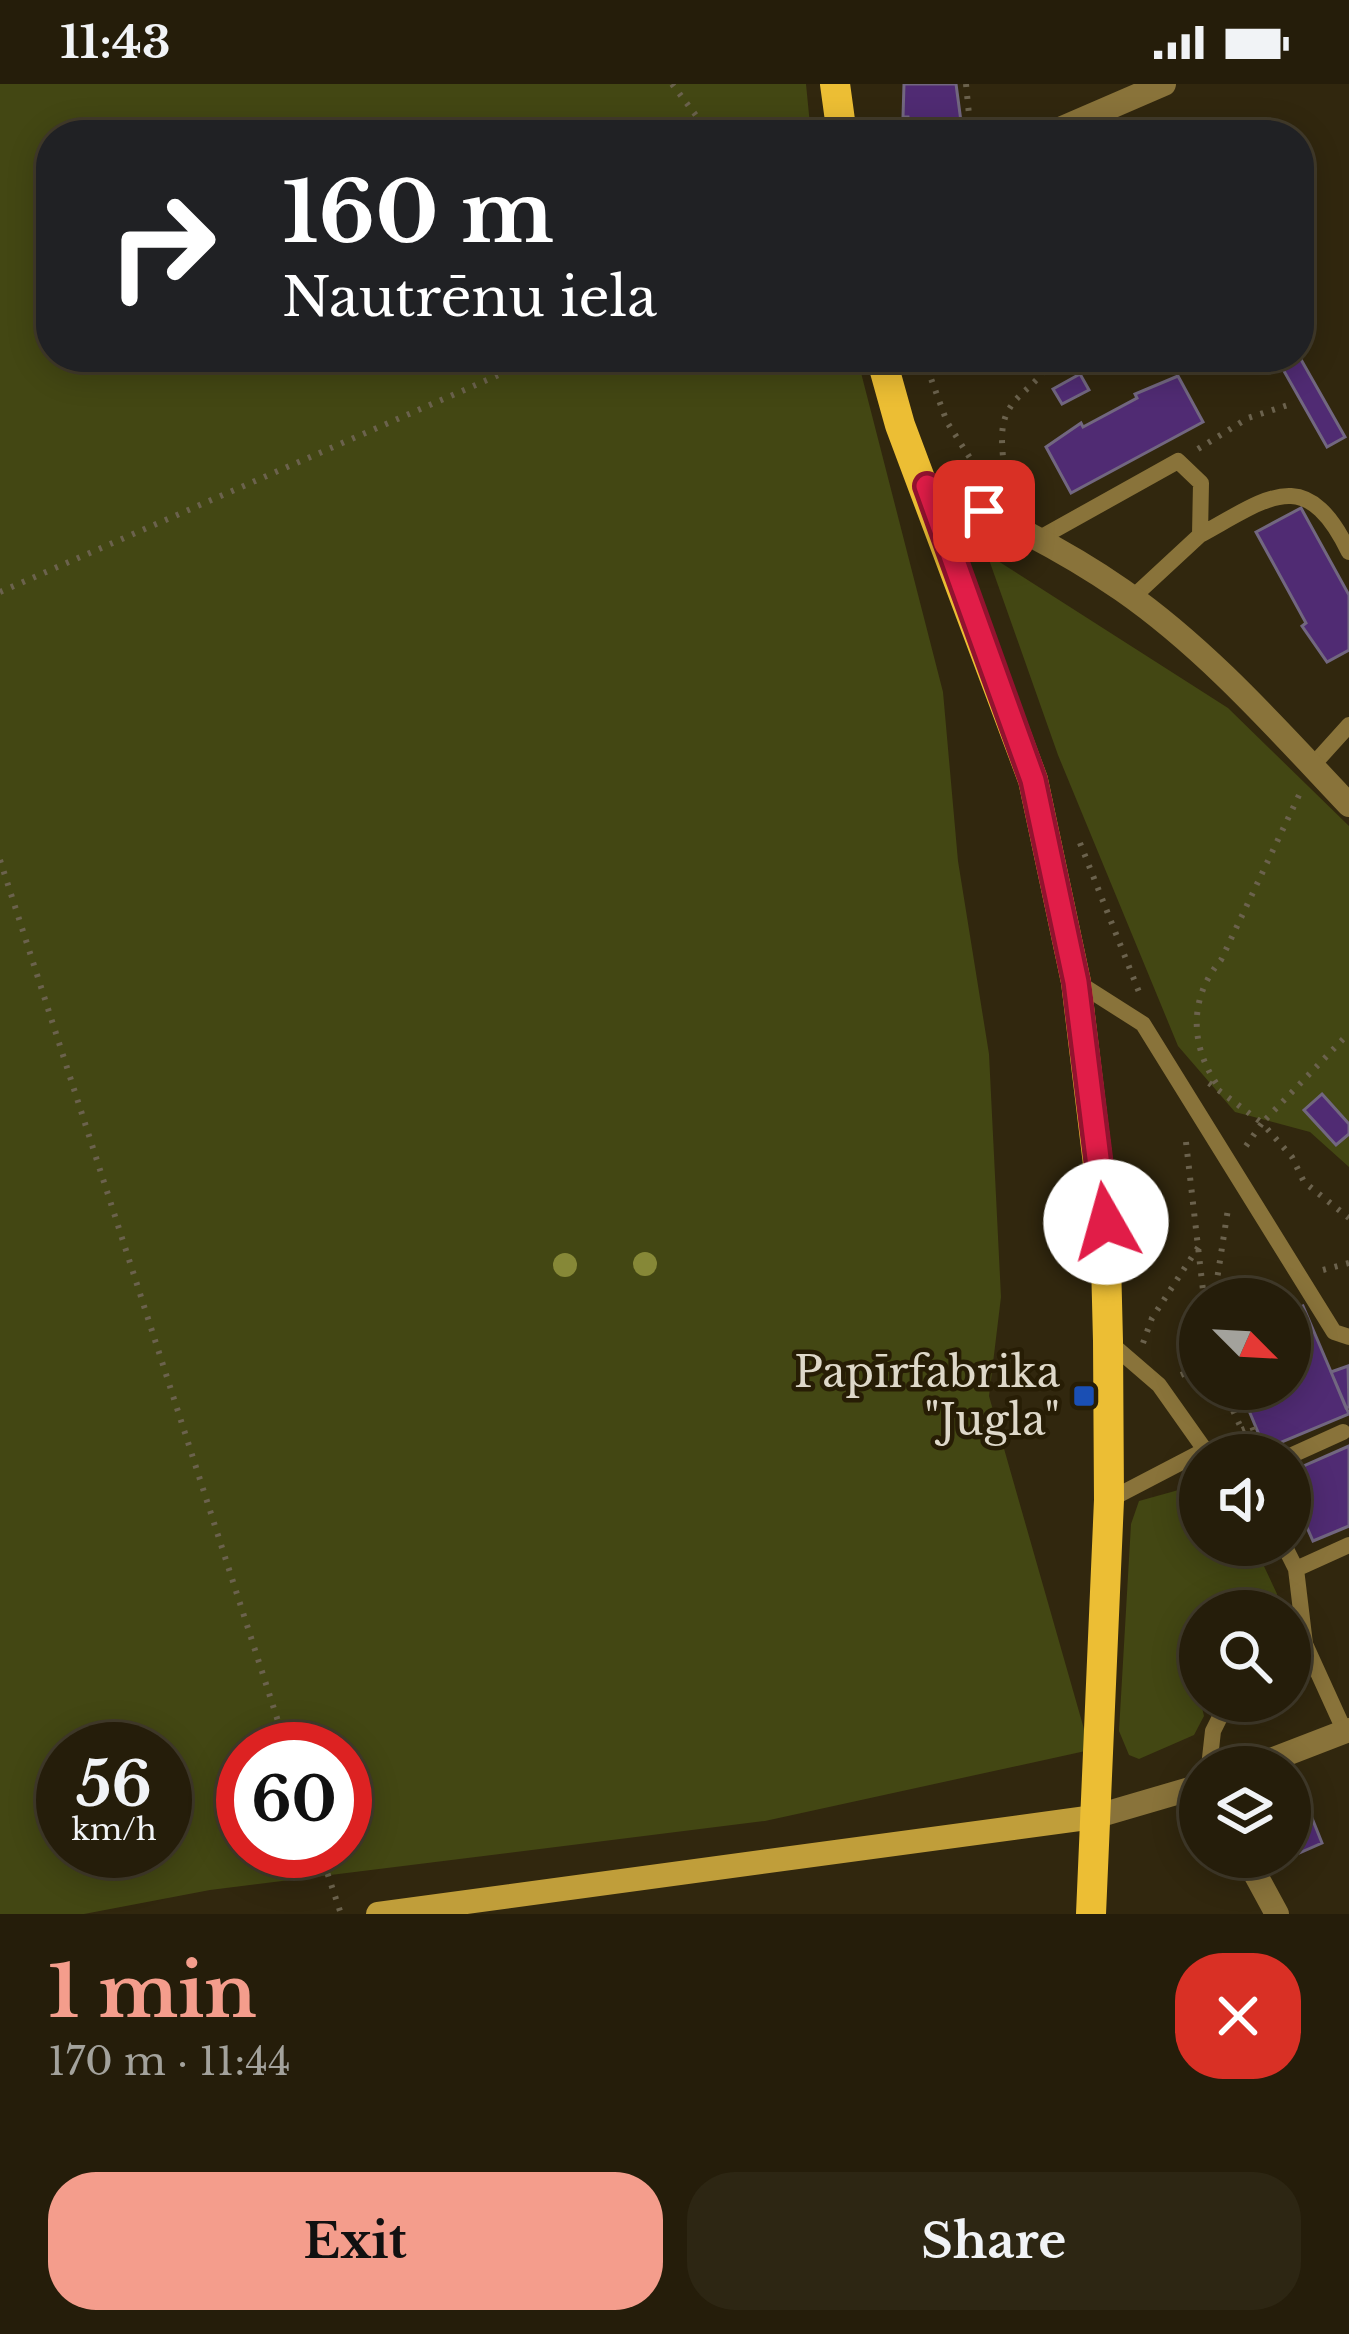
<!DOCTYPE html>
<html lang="en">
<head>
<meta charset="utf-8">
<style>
	body { margin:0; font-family:"Libre Baskerville",serif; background:#2d2613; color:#f1f3f6; height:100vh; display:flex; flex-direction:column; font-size:45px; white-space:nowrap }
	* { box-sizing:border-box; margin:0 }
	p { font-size:39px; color:#a3a29c }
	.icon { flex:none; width:66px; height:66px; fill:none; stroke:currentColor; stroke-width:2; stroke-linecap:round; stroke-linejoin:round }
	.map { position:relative; height:1830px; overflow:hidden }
	.sheet { display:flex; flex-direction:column; background:#251d0a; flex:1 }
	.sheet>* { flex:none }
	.top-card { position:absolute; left:36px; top:36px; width:1278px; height:252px; border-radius:48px; box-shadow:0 6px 30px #0003,0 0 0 3px #423b2b; background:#202124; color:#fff; overflow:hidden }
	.needle { width:78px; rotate:114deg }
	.fabs { position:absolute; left:1179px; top:1194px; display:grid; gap:24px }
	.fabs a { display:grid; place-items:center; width:132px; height:132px; border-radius:50%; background:#251d0a; box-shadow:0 6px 30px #0003,0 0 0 3px #423b2b; font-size:60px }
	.speed { position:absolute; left:36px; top:1638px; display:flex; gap:24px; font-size:60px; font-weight:700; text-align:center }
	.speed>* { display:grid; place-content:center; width:156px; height:156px; border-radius:50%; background:#251d0a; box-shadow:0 6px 30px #0003,0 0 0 3px #423b2b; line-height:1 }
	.speed small { font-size:30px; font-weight:400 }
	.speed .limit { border:18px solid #d22; background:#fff; color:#111 }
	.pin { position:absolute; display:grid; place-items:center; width:102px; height:102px; color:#fff; margin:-51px; border-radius:24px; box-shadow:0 6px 18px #0006 }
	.me { position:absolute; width:132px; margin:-66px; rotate:353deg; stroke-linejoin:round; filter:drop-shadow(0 0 9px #0008) }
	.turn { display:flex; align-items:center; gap:42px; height:252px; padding:0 48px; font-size:54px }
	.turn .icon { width:156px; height:156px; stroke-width:2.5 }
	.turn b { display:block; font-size:84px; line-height:102px }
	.round { display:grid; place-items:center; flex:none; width:126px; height:126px; border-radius:48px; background:#2d2613 }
	.headline { display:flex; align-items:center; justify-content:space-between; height:204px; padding:0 48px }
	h1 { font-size:72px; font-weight:700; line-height:90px; color:#f49d8c }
	.button { display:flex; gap:24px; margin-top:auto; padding:24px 48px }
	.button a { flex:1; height:138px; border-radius:48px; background:#f49d8c; color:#111; font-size:48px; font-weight:700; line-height:138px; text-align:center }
	.button a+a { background:#2d2613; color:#f1f3f6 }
	.status { display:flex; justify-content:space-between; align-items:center; height:84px; padding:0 60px; background:#251d0a; direction:ltr }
	.status svg { height:33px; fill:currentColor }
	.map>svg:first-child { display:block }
	.green { fill:#434713; fill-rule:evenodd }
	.building { fill:#502b73; stroke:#726780; stroke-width:3 }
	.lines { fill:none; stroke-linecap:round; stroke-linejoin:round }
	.path { stroke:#6b624d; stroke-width:6; stroke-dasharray:3 9; stroke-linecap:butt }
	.lane { stroke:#89733a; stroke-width:16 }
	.street { stroke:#89733a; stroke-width:24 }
	.secondary { stroke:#c09e3a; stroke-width:24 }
	.primary { stroke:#ecbe34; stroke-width:30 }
	.tree { fill:#868837 }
	.route-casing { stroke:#92132f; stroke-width:30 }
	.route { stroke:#e11d48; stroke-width:21 }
	.transit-dot { fill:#1a4fb4; stroke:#271d05; stroke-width:4.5 }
	.labels { text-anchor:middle; stroke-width:9; stroke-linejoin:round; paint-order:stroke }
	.poi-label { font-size:42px; fill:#ded8c9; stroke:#271d05; text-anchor:end }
</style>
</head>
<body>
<div class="status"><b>11:43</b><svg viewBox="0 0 49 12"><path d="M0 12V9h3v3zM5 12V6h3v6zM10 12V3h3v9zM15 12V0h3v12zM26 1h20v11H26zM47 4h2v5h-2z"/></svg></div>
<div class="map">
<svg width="1349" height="1830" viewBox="0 0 1349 1830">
	<rect width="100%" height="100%" fill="#31270e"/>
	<path class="green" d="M0 0H806L811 51H51V273H857L943 608 958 777 989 970 1001 1213 989 1312 1090 1666 765 1737 210 1806 84 1830H0ZM63 1665H165V1767H63ZM243 1665H345V1767H243Z
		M987 470 1228 624 1349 742V1083L1310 1048 1235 1028 1178 962 1058 671Z
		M1200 1400V1461H1254L1277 1510 1275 1527H1200V1586L1194 1590 1204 1632 1194 1651 1139 1675 1129 1671 1119 1647 1131 1440 1139 1417Z"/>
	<path class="building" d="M904 0H956L962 45 911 51 908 33H903Z
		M1299 272 1345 353 1327 363 1276 273Z
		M1080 290 1089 306 1062 320 1053 305Z
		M1178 292 1203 338 1071 409 1046 363 1081 339 1083 343 1137 314 1135 310Z
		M1301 424 1349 511V566L1327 578 1302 542 1306 539 1256 448Z
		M1322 1010 1349 1040V1050L1336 1061 1304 1026Z
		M1303 1222 1349 1330 1265 1365 1240 1305H1290V1227Z
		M1348 1282 1349 1323 1346 1324 1331 1288Z
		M1349 1362V1442L1313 1457 1290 1405V1388Z
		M1310 1729 1322 1759 1265 1784 1260 1773H1290V1738Z"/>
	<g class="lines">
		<path class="path" d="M672 0 711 51
			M966 0 971 51
			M923 273 947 338 984 396
			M1049 280 1071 285 1075 293
			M1198 365 1248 334 1288 321
			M1003 407C1008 382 995 351 1008 327 1019 306 1043 298 1051 273
			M0 508 540 273
			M1080 759 1139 908
			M0 776 287 1665
			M1209 999 1262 1039 1349 949
			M1216 999C1190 960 1189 913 1221 876L1301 707
			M1186 1058 1204 1215
			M1246 1062 1262 1039 1292 1073 1304 1098 1349 1134
			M1323 1186 1349 1179
			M1214 1215 1228 1125
			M1143 1259 1152 1234 1199 1162
			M1200 1259V1268
			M1181 1291 1200 1283
			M1223 1305 1243 1348
			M1242 1346 1252 1342 1256 1353
			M320 1767 341 1830"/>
		<path class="lane" d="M1200 451C1268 414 1306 379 1349 468
			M1040 454 1178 377 1201 399 1200 451 1132 514
			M1312 682 1349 641
			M1077 898 1143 940 1334 1248 1349 1253
			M1108 1257 1159 1301 1205 1366
			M1290 1372 1343 1348
			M1109 1416 1205 1366 1229 1365 1234 1371
			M1284 1461 1296 1485 1305 1560 1345 1648
			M1296 1485 1349 1461
			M1209 1683 1213 1647 1228 1617"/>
		<path class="street" d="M1046 51 1164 0
			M927 402C995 432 1060 463 1122 506 1207 565 1278 646 1349 721
			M1253 1683 1349 1646
			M1094 1733 1200 1702
			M1246 1773 1277 1830"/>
		<path class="secondary" d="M378 1830 1094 1733"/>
		<path class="primary" d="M835 0 842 51
			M881 273 900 341 1033 696 1076 898 1105 1138 1108 1257 1109 1416 1091 1830"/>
	</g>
	<g class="tree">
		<circle cx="645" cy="1180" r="12"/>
		<circle cx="565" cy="1181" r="12"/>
	</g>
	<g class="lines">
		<defs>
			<path id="route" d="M984 427 927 402 1033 696 1076 898 1106 1138"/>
		</defs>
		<use href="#route" class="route-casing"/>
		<use href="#route" class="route"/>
	</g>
	<rect class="transit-dot" x="1072" y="1300" width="24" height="24" rx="6"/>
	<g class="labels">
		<g class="poi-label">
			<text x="1060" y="1303">Papīrfabrika<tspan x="1060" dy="48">"Jugla"</tspan></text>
		</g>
	</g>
</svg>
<div class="fabs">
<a><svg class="needle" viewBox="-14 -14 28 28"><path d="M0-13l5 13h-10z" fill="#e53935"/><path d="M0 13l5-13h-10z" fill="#a3a29c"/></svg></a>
<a><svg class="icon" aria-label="sound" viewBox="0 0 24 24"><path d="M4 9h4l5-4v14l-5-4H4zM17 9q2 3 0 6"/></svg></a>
<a><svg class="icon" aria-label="search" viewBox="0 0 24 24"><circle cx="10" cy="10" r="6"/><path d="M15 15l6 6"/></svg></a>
<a><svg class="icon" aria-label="layers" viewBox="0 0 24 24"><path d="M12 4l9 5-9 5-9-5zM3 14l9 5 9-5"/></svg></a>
</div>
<div class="speed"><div>56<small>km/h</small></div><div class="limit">60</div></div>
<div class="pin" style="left:984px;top:427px;background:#d93025"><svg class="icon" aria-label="arrive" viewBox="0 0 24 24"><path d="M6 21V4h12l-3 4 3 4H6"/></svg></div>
<svg class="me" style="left:1106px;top:1138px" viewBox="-20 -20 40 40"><circle r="19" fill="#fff"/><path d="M0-13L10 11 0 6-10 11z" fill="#e11d48"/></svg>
<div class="top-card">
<div class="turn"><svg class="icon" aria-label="right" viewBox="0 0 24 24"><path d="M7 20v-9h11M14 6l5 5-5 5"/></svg><div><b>160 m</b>Nautrēnu iela</div></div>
</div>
</div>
<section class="sheet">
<div class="headline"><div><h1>1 min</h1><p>170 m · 11:44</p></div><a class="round" style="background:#d93025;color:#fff"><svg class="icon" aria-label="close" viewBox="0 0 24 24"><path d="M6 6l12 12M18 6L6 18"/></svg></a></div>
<div class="button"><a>Exit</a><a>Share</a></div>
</section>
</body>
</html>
